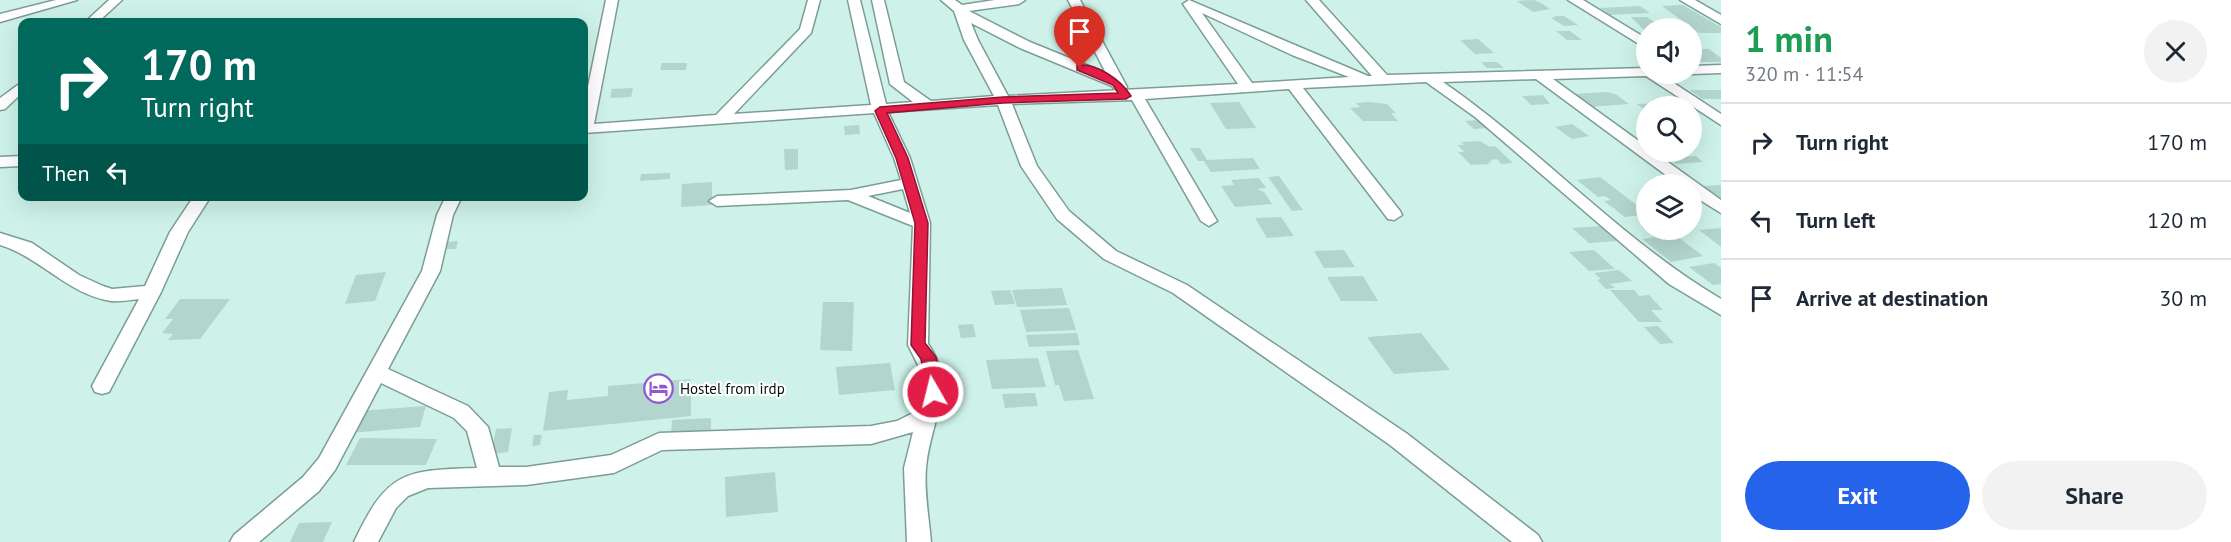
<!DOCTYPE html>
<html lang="en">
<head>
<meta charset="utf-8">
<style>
	body { margin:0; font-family:"PT Sans",sans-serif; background:#f2f2f3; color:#1f2937; height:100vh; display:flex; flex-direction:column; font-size:22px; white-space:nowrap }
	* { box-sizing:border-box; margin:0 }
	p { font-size:20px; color:#747a83 }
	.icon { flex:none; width:33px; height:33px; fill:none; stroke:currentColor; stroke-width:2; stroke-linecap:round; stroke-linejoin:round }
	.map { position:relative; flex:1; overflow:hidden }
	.details { display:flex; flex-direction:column; background:#fff; width:510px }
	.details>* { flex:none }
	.banner { position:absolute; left:18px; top:18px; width:570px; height:183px; border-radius:12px; box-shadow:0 6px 24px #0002; background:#00695c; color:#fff; overflow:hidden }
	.fabs { position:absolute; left:1636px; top:18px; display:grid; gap:12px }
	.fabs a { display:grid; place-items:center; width:66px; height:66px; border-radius:50%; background:#fff; box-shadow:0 6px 24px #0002; font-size:30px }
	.pin { position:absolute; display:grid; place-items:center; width:51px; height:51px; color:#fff; margin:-62px -26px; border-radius:50% 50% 50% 0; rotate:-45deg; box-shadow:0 0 6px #0007 }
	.pin .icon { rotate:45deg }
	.me { position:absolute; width:66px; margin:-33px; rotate:352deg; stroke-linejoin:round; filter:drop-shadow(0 0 4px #0008) }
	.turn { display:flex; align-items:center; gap:21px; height:126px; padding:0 24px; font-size:27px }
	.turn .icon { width:78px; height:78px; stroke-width:2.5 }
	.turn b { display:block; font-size:42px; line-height:51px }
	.then { display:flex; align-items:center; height:57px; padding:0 24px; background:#0003; gap:12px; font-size:22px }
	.round { display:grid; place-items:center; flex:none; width:63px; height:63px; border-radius:32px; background:#f2f2f3 }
	.headline { display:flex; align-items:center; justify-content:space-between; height:102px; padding:0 24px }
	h1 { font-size:36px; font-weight:700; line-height:45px; color:#1e9e55 }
	.cta { display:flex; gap:12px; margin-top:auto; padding:12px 24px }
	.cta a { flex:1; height:69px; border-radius:36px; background:#2563eb; color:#fff; font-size:24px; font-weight:700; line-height:69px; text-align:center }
	.cta a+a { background:#f2f2f3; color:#1f2937 }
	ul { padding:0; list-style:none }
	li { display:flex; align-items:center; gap:18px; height:78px; padding:0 24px; border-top:2px solid #e0e1e3 }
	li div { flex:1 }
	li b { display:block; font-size:22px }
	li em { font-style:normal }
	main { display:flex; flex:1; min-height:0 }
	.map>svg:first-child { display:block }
	.building { fill:#b2d5cd }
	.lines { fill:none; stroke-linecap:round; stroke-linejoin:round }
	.minor-casing { stroke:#7c9d96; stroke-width:3 }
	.minor { fill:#fff; fill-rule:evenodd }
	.route { fill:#e11d48; stroke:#92132f; stroke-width:1.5 }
	.labels { text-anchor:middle; stroke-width:4.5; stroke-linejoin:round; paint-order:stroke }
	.poi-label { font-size:15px; fill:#04100e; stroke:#fff; text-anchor:start }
</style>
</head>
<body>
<main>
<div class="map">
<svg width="1721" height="542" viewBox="0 0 1721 542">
	<rect width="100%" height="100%" fill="#cef2ea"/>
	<path class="building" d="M1534 0 1543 4 1550 9 1533 12 1517 1Z
		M1683 5 1721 27V33H1699L1662 6Z
		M1640 6 1650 13 1610 15 1600 8Z
		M1556 16H1564L1578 25 1564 26 1551 18Z
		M1631 17H1647L1663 28 1644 30Z
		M1556 31H1570L1582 40H1567Z
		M1478 39 1494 53 1475 54 1460 40Z
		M1692 49H1709L1721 58V62H1692Z
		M1481 62H1497L1504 68H1487Z
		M662 63H687L686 70H660Z
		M633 88 631 97 610 98 612 89Z
		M1690 90H1721V99H1702Z
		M1608 92 1617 95 1629 104 1589 107 1574 94Z
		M1543 95 1550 104 1531 105 1522 96Z
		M1239 102 1256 128 1226 129 1210 103Z
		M1369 102 1387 104 1396 113H1391L1398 121H1363L1350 108 1360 107 1356 103Z
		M1669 103 1673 106H1647V112L1637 104Z
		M1478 120 1488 128 1474 129 1465 121Z
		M1572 124 1589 136 1572 139 1555 127Z
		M859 125 860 134 845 135 844 126Z
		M1480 141 1490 147 1495 146 1513 163 1501 164 1497 159 1490 160 1492 162H1488L1490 164 1471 165 1458 152H1464L1458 145H1464L1461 142Z
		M1190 148H1200L1207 160 1253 158 1260 169 1211 172 1204 161H1198Z
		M784 149H798V169L785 170Z
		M1696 156 1703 162 1676 164 1668 158Z
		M670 173V179L640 181 641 174Z
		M1279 176 1303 210 1292 211 1268 177Z
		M1600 177 1647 213V214L1625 217 1604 201 1611 200 1605 196 1598 197 1577 180Z
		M1259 178 1266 188 1257 189 1264 192 1272 204 1235 207 1221 186 1234 185 1231 180Z
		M712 182V205L681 207 682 184Z
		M1721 185V201L1703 186Z
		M1281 217 1294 236 1267 238 1255 218Z
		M1600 226 1617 241 1589 243 1572 228Z
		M1721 228V247L1699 230Z
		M1674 234 1703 256 1671 262 1642 239Z
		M458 241 456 249H444L447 242Z
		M1344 250 1355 267 1324 268 1314 251Z
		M1594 250 1615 269 1589 271 1569 252Z
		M1714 263 1721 268V284L1713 285 1689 267Z
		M1619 270 1632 281 1610 284 1615 288 1606 289 1597 280 1601 279 1594 273Z
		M386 272 375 301 345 304 356 275Z
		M1363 276 1378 301H1341L1327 277Z
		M1062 288 1067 305 1017 307 1012 290Z
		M1010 290 1015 304 995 305 991 291Z
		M1610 290H1634L1639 296 1649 295 1663 310H1651L1662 322H1639Z
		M180 299H230L200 339 168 340 173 334 162 333 173 319H165Z
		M823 302H854L852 351 820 350Z
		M1069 308 1076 330 1026 332 1020 310Z
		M973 324 976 337 961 338 958 325Z
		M1658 326 1674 343 1660 344 1644 327Z
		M1077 333 1080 345 1029 347 1026 335Z
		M1421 333 1450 370 1394 374 1367 337Z
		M1078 350 1094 399 1064 401 1059 385H1055L1046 351Z
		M1038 358 1046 387 992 389 986 360Z
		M890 363 895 390 839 395 836 367Z
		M691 379V416L543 431 549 392 568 390 567 400 608 396V386Z
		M1035 393 1038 406 1005 408 1002 394Z
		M426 406 420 427 350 433 358 411Z
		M711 418V432L671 434 672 420Z
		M512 428 508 452 491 454 496 429Z
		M534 435H542L540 445 532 446Z
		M360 438 437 439 426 465H346Z
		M775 472 778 512 726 517 725 477Z
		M332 522 323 542H290L299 523Z"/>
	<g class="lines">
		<defs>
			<path id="minor" d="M56 0H77L0 22V14Z
				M109 0H122L98 22H85Z
				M606 0H618L594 124 716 115 800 29 808 0H820L811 33 734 114 871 105 848 0H860L886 104 913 102 890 84 872 0H884L904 82 931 101 994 96 964 40 954 11 941 0H955L962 5 995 0H1025L1019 4 969 11 1030 42 1106 73 1068 0H1080L1127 87 1125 90H1115L1112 86 1020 48 971 23 978 40 1008 96 1238 84 1183 4 1189 0 1368 76H1372L1306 0H1319L1387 75 1647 68V74H1660L1721 114V125L1646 76 1553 79 1647 147V152H1654L1721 200V213L1692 195V184H1678L1536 79 1443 82C1540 149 1620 239 1721 299V315L1669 284 1475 117 1426 82 1303 88 1400 211 1402 215 1394 220 1388 219 1289 89 1145 99 1217 221 1209 226 1201 221 1132 100 1012 104 1037 166 1069 211 1116 251 1187 285 1406 433 1538 535 1542 542H1512L1390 445 1173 293 1104 259 1057 219 1021 166 998 105 888 112 910 158 930 223 928 344C958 385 929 425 926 468 924 492 929 518 931 542H907L904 468 913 432 871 444 662 450 614 473 526 485 428 488 408 496 396 508 378 542H354C387 472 403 470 477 468L467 431 454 418 381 383 335 470 319 491 259 542H230L234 535 303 477 319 458 422 271 437 215 446 196H462L453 215 440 271 388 369 468 406 488 427 499 467H526L611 455 659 433 871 426 897 421 919 410 922 387 920 369 908 345 913 226 848 200 717 206 709 201 717 196 851 190 901 180 894 158 874 113 584 133V106ZM1202 13 1292 55 1349 77 1252 83ZM903 189 910 213 868 196Z
				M1568 0H1583L1647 39V49Z
				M1680 0H1695L1721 15V24Z
				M1721 65V73L1692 74H1690H1692V66Z
				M22 82V93L5 109 0 110V98Z
				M22 156V166L0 167V157Z
				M194 196H211L188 232 161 292 109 392 102 394 95 392 92 386 139 299C130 300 120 302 111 301 69 295 40 257 0 245V233L32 243 79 275 103 286 112 289 145 286 170 232Z"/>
		</defs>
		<use href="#minor" class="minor-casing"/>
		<use href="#minor" class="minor"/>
	</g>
	<path class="route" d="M1077 65C1097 63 1121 80 1131 96L1126 99 1003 103 887 113 908 158 928 223 925 343 936 357 941 392 939 396H928L921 359 911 345 915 223 896 158 875 111 880 107 1003 97 1118 93 1113 85 1077 70Z"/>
	<defs>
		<symbol id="hotel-ring" viewBox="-11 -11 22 22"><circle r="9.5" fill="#fff" stroke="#9158d0" stroke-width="1.5"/><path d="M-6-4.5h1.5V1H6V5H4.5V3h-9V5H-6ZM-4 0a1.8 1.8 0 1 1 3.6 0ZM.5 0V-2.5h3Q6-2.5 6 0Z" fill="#9158d0"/></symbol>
	</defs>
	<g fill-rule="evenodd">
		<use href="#hotel-ring" x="642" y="372" width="33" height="33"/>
	</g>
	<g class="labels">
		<g class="poi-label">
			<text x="680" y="394">Hostel from irdp</text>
		</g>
	</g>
</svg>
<div class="fabs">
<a><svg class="icon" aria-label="sound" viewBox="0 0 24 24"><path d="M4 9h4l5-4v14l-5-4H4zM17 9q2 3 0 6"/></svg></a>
<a><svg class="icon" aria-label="search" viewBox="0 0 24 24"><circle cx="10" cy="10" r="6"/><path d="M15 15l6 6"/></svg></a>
<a><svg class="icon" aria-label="layers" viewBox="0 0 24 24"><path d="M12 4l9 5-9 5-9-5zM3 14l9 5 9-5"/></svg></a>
</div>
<div class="pin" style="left:1080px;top:68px;background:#d93025"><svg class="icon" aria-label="arrive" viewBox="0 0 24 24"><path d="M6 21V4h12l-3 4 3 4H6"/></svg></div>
<svg class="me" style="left:933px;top:392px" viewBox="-20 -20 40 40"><circle r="17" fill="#e11d48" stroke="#fff" stroke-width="3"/><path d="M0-11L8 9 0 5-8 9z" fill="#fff"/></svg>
<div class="banner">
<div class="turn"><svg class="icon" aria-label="right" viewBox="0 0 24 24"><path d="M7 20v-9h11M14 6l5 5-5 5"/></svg><div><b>170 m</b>Turn right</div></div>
<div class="then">Then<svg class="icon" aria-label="left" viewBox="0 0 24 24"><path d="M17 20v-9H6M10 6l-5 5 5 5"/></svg></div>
</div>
</div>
<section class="details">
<div class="headline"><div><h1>1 min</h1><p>320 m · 11:54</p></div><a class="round"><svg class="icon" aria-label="close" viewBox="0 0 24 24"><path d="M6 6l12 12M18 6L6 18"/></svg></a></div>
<ul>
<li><svg class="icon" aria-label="right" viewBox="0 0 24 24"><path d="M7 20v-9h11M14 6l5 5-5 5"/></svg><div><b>Turn right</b></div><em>170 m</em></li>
<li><svg class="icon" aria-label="left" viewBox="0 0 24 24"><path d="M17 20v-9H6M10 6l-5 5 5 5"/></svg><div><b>Turn left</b></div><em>120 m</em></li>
<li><svg class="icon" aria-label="arrive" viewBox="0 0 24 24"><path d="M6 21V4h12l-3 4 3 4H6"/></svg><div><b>Arrive at destination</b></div><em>30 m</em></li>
</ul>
<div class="cta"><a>Exit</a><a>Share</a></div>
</section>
</main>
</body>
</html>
